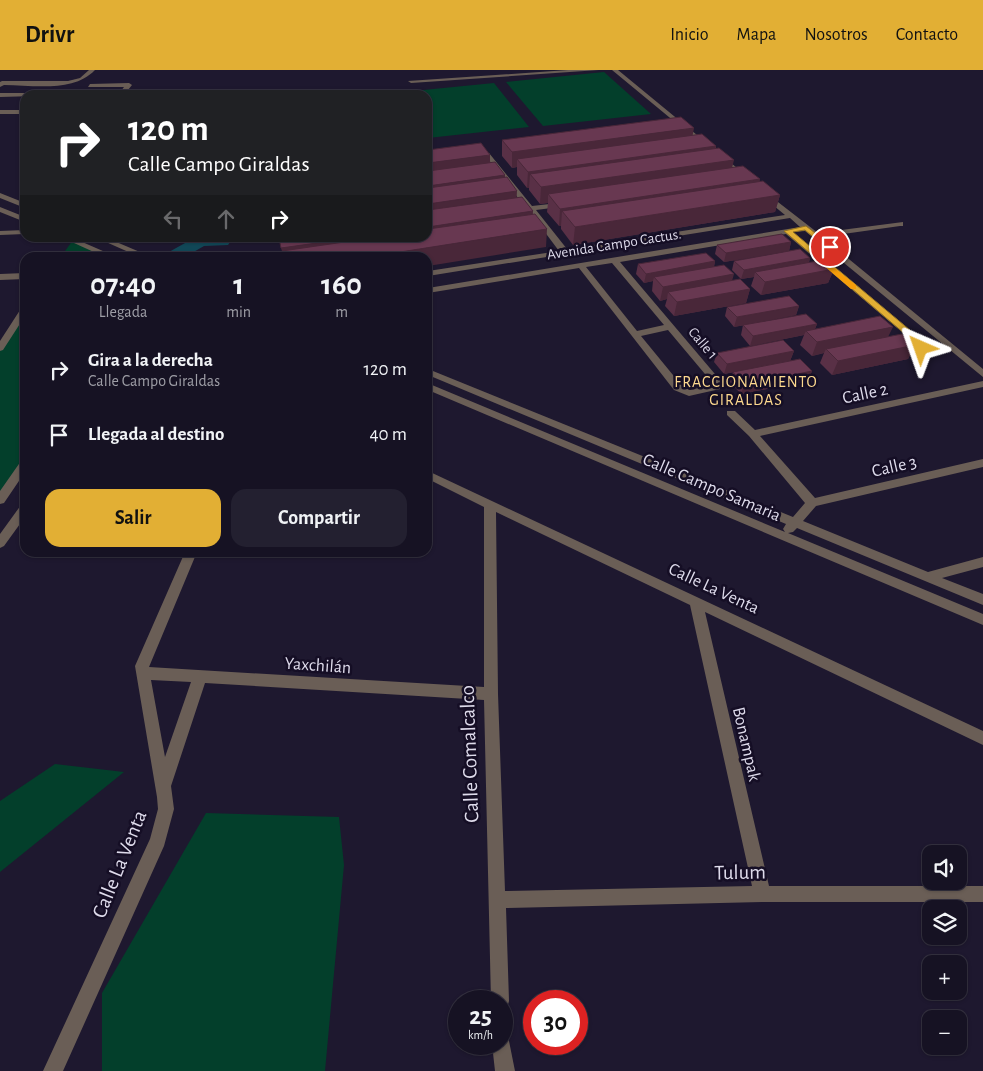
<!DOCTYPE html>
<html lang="es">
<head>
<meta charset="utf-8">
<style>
	body { margin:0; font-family:"Alegreya Sans",sans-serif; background:#232030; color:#f1f3f6; height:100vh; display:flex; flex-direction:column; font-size:19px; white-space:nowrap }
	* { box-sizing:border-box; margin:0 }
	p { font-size:16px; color:#9e9ea6 }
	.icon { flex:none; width:28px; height:28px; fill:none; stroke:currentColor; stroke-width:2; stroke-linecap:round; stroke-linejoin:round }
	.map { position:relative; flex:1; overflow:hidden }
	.side { position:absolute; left:20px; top:182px; width:412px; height:305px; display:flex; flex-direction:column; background:#161223; border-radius:15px; box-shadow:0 1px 4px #0004,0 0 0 1px #353241 }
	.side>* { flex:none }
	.banner { position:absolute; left:20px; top:20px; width:412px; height:152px; border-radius:15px; box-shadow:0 1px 4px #0004,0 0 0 1px #353241; background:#202124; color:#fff; overflow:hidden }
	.tools { position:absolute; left:922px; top:775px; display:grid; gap:10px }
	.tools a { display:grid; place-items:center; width:45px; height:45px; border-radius:10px; background:#161223; box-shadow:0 1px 4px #0004,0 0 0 1px #353241; font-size:25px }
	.speed { position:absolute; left:448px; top:920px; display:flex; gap:10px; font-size:25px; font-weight:700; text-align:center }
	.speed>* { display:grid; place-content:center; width:65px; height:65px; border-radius:50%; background:#161223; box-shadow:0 1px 4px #0004,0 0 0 1px #353241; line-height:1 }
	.speed small { font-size:12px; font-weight:400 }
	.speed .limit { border:8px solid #d22; background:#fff; color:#111 }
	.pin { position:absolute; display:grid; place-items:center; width:42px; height:42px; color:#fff; margin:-21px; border:2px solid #fff; border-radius:50%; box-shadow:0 1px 5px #0007 }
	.me { position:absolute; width:55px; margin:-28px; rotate:317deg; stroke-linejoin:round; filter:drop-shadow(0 0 4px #0008) }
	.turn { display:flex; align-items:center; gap:18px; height:105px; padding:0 25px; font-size:22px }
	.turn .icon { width:65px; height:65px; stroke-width:2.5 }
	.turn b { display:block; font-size:35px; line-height:42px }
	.lanes { display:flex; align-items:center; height:48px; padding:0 25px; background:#0003; justify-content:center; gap:25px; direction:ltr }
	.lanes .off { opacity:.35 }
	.eta { display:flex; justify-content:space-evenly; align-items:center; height:85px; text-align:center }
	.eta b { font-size:30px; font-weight:600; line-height:35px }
	.primary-button { display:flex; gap:10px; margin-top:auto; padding:10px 25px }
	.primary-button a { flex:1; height:58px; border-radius:15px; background:#e2af34; color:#111; font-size:20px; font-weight:600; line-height:58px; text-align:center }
	.primary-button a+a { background:#232030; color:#f1f3f6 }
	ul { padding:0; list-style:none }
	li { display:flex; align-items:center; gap:15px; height:65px; padding:0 25px }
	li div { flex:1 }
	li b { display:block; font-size:19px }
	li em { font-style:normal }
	header { display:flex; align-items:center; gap:30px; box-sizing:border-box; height:70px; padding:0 25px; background:#e2af34; color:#111 }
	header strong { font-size:24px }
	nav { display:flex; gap:28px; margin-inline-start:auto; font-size:18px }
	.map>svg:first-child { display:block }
	.green { fill:#033f2b }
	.water { fill:#124858 }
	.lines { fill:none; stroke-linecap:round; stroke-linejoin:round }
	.minor { fill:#6a5e56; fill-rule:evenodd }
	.wall { fill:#593046 }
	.shaded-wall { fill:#492739 }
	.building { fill:#683851; stroke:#492739 }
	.route { fill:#e2af34; stroke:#937222 }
	.slow { fill:#f59e0b }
	.labels { text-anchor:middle; stroke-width:5; stroke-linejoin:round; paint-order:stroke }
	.far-street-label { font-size:15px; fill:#dedbeb; stroke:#150e25 }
	.far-neighbourhood-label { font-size:16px; letter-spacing:1px; fill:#fdd98f; stroke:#150e25 }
	.street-label { font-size:18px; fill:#dedbeb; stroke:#150e25 }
	.near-street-label { font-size:21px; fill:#dedbeb; stroke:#150e25 }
</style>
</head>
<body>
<header>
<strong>Drivr</strong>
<nav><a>Inicio</a><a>Mapa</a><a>Nosotros</a><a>Contacto</a></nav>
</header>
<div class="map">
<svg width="983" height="1001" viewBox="0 0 983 1001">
	<rect width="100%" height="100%" fill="#1e182f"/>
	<path class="green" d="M604 2 651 44 543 56 506 12Z
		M494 13 529 57 428 68V25H394L393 23Z
		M73 170 115 188H60Z
		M25 239V393L0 428V278Z
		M55 694 124 702 0 802V731Z
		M206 743 339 747 344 795 325 1001H102V923Z"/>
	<path class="water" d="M194 168H233L228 175 204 176 185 187H160Z"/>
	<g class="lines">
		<path class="minor" d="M89 0H95C73 23 33 15 4 15L0 17V12L2 11H68L80 8Z
			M568 0H599L411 13 408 11Z
			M612 0H618L748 107V109H744Z
			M90 14 129 13 132 15 124 25H118L124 17H88Z
			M0 23H68L71 25 0 27Z
			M0 40H25V44H0Z
			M485 83H489L532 136 567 132V136L536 140 567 179 785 145 762 126V122H765L818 163 903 152V156H900L822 167 983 299V307L805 161 793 162 915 264 926 278 929 288 927 290H921L916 278 909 268 786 164 620 192 720 310V319L689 326 674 320 579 198 428 223V218L800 157 790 148 428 206V201L559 181 529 141 511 143V139L525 137 485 85ZM612 193 664 255 637 261 586 197ZM668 260 710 310 711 315 690 320 682 316 641 266Z
			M0 123 25 133V138L0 128Z
			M0 137 25 147V152L0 142Z
			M25 160V164L0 165V161Z
			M63 168H73L119 188H107Z
			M97 168H107L154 188H142Z
			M25 203V209L0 210V204Z
			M25 236V246L3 280 0 281V271L22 237Z
			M428 299 793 447 805 433 749 366 727 345V341H735L755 360 983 311V317L760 366 815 428 983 389V397L816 436 803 451 928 502 983 487V497L942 508 983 524V535L797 458 793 462 788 463 983 544V555L428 320V314L432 315 785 462 783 459 786 454 428 305Z
			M25 390V402L4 433 0 434V421L21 391Z
			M428 401 983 661V675L705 542 769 816H983V832H762L506 838 509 931 507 938 501 940V931H491L484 630 205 613 171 716 174 739 164 776 63 1001H43L150 769 158 739 157 727 135 596 185 482H197L149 597 484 617V437L428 409ZM496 442 690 535 752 816 505 821 498 624ZM151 610 191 612 165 687Z
			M25 434V447L4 476 0 478V464L21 435Z
			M501 964 508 966 515 1001H495L492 974H501Z"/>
	</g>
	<path class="wall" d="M692 66 716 76V78L732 98 760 109 759 112 780 125 775 142 573 175 561 159V156H559L547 142 548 133 540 134 529 120V118H527L517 105V97L512 98 502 86V70Z
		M791 172 789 181 724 192 715 184 717 175Z
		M810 188 809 193 834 199 828 213 761 225 751 216 754 207 741 209 732 200 734 191Z
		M715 191 714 197 732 210 750 219 746 233 674 246 665 236 667 229 660 231 652 221 653 211 644 213 636 204 638 194Z
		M799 236 796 245 734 257 725 246 727 237Z
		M817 254 815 259 888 267 915 275 908 289 832 305 820 293 824 283 812 286 800 275 804 265 750 276 741 265 743 255Z
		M794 281 790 291 724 304 714 292 717 283Z
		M812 301 808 311 741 324 730 312 733 302Z"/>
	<path class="shaded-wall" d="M694 58 691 74 517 89V97L512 98V82Z
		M716 76 712 92 530 104 529 118H527L528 102Z
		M490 85V102L428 110V93Z
		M734 90 730 106 548 124V133L540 134 541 117Z
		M505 105V122L428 133V116Z
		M760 109 755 126 562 141 561 156H559L560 139Z
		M517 121 516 138 428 151V134Z
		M780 125 775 142 573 175 575 157Z
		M533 141 532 159 284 188 281 178 353 168H428V157Z
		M547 159 546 177 428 196V188H362Z
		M791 172 789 181 724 192 726 183Z
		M810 188 807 197 755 202 754 207 741 209 744 200Z
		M715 191 713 201 654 207 653 211 644 213 646 204Z
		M834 199 828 213 761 225 765 212Z
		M734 204 730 218 668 222 667 229 660 231 663 217Z
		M750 219 746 233 674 246 677 232Z
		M799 236 796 245 734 257 737 247Z
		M817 254 813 263 806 261 804 265 750 276 753 266Z
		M893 257 886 271 826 279 824 283 812 286 817 272Z
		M915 275 908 289 832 305 838 291Z
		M794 281 790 291 724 304 727 294Z
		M812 301 808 311 741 324 744 315Z"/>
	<path class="building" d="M681 47 694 58 512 82 502 70Z
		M702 64 716 76 528 102 517 89Z
		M481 73 490 85 428 93V80Z
		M719 78 734 90 541 117 530 104Z
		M495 92 505 105 428 116V101Z
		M743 96 760 109 560 139 548 124Z
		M507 107 517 121 428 134V118Z
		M763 111 780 125 575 157 562 141Z
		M522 127 533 141 428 157V140Z
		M535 144 547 159 362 188H284L282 181 372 168H428V159Z
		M782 164 791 172 726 183 717 175Z
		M279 168H353L281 178Z
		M800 179 810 188 744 200 734 191Z
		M706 183 715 191 646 204 638 194Z
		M823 190 834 199 765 212 755 202Z
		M724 195 734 204 663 217 654 207Z
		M740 209 750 219 677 232 668 222Z
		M789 226 799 236 737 247 727 237Z
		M806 244 817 254 753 266 743 255Z
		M880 246 893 257 817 272 806 261Z
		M902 264 915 275 838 291 826 279Z
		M783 270 794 281 727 294 717 283Z
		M800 289 812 301 744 315 733 302Z"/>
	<path class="route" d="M806 156 832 176V179H827L805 160 793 162 911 261 924 276V280H918L905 264 784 161Z"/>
	<path class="slow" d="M819 186 856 215V219H851L816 189 815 188Z"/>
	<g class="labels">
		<g class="far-street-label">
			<text transform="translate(614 174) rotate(-9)" y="5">Avenida Campo Cactus.</text>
			<text transform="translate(703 273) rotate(50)" y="5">Calle 1</text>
		</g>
		<g class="far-neighbourhood-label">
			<text x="746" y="317">FRACCIONAMIENTO<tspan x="746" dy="18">GIRALDAS</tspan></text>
		</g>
		<g class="street-label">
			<text transform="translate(865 323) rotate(-12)" y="6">Calle 2</text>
			<text transform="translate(894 396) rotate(-13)" y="6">Calle 3</text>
			<text transform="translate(712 417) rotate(23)" y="6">Calle Campo Samaria</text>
			<text transform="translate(714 518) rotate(25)" y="6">Calle La Venta</text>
			<text transform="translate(318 595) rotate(4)" y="6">Yaxchilán</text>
			<text transform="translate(747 674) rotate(77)" y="6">Bonampak</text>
		</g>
		<g class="near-street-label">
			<text transform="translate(469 684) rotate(-92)" y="7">Calle Comalcalco</text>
			<text transform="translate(119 794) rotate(-68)" y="7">Calle La Venta</text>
			<text transform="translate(740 802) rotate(-1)" y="7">Tulum</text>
		</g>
	</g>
</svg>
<div class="tools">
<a><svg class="icon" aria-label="sound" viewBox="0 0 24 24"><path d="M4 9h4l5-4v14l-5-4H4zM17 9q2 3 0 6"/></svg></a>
<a><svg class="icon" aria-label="layers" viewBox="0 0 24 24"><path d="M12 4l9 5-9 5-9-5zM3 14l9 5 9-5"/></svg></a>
<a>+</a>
<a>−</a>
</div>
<div class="speed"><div>25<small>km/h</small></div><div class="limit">30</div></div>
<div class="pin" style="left:830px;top:177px;background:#d93025"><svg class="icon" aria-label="arrive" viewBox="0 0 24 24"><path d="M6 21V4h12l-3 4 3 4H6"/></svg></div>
<svg class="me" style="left:921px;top:278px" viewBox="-20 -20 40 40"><path d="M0-17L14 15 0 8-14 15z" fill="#e2af34" stroke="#fff" stroke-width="4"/></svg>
<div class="banner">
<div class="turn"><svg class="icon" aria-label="right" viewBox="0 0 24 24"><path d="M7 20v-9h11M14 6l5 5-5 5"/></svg><div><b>120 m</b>Calle Campo Giraldas</div></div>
<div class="lanes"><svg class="icon off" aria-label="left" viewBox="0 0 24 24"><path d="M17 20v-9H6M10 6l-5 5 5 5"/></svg><svg class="icon off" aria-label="ahead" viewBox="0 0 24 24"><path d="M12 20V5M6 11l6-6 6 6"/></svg><svg class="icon" aria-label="right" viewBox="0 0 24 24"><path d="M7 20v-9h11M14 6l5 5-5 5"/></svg></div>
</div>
<section class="side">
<div class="eta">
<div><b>07:40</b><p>Llegada</p></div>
<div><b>1</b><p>min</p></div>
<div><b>160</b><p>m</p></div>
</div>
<ul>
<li><svg class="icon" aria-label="right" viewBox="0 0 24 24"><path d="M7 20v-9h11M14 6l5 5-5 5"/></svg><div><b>Gira a la derecha</b><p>Calle Campo Giraldas</p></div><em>120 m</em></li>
<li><svg class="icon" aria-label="arrive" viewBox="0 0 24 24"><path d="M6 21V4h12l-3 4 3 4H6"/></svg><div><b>Llegada al destino</b></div><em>40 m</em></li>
</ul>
<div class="primary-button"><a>Salir</a><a>Compartir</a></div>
</section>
</div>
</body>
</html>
